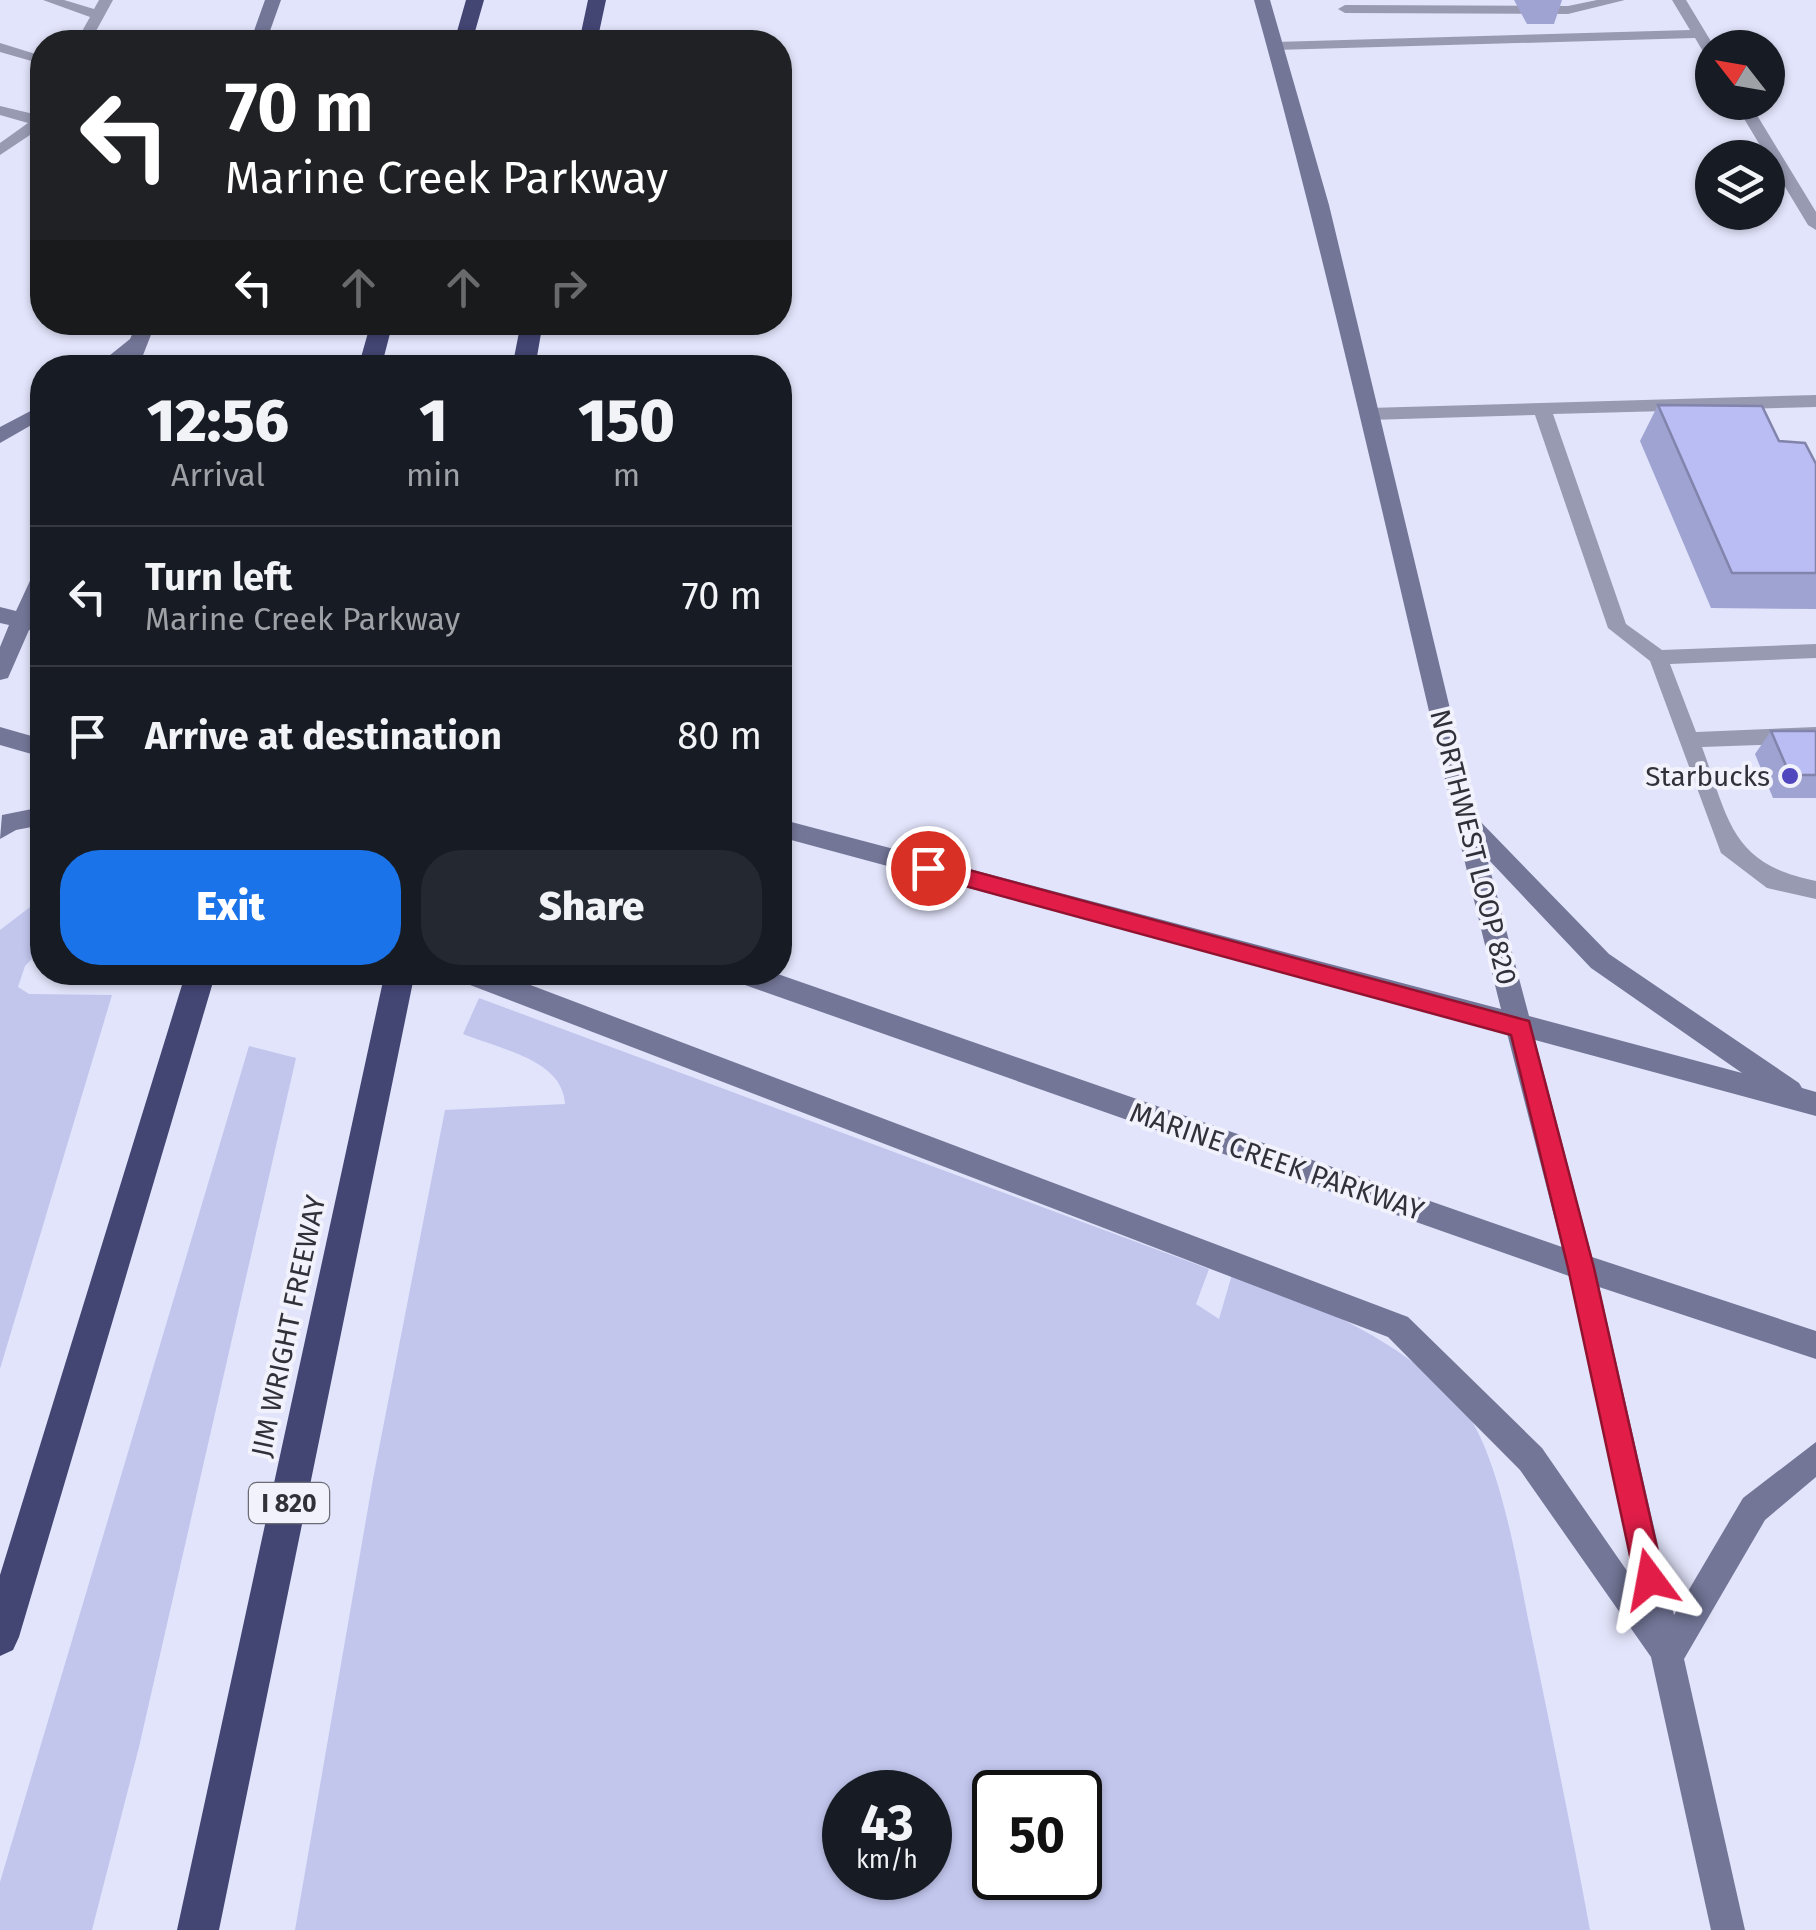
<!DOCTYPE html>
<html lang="en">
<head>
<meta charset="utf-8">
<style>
	body { margin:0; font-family:"Fira Sans",sans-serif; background:#242831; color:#f1f3f6; height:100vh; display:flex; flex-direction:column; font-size:38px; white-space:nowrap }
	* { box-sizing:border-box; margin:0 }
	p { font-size:32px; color:#9ea1a6 }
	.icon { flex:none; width:55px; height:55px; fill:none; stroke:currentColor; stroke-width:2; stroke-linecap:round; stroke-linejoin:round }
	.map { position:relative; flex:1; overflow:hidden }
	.sheet { position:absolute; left:30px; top:355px; width:762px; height:630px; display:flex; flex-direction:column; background:#171b24; border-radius:40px; box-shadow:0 2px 8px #0004 }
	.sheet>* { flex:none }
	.top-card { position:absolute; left:30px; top:30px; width:762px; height:305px; border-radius:40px; box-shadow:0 2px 8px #0004; background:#202124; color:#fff; overflow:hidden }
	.needle { width:65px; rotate:301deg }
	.tools { position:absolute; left:1695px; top:30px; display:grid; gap:20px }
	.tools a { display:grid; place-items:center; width:90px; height:90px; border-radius:50%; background:#171b24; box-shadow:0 2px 8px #0004; font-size:50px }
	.speed { position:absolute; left:822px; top:1770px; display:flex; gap:20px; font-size:50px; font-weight:700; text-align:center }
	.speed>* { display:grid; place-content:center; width:130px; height:130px; border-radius:50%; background:#171b24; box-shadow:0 2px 8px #0004; line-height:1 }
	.speed small { font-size:25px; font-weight:400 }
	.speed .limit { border:5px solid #111; border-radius:15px; background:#fff; color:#111 }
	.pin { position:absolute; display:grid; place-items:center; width:85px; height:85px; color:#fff; margin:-42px; border:5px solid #fff; border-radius:50%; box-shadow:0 2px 10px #0007 }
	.me { position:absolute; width:110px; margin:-55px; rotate:347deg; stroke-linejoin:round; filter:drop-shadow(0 0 8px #0008) }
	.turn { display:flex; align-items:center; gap:35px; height:210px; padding:0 30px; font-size:45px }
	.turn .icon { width:130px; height:130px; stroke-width:2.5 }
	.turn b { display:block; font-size:70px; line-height:85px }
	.lanes { display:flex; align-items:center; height:95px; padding:0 30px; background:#0003; justify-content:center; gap:50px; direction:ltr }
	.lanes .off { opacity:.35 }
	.eta { display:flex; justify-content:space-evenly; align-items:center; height:170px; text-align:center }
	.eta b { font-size:60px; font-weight:800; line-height:70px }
	.primary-button { display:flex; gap:20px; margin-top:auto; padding:20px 30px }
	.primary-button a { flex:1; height:115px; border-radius:40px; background:#1a73e8; color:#fff; font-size:40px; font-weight:800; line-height:115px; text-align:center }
	.primary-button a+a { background:#242831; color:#f1f3f6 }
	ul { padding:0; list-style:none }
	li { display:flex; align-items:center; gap:30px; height:140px; padding:0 30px; border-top:2px solid #363941 }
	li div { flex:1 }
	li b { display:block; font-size:38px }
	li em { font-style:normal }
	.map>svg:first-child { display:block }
	.green { fill:#c2c6ed; fill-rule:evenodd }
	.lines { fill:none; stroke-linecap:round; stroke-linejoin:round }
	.lane { fill:#989ab2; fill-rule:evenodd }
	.secondary { fill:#737697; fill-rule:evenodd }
	.highway { fill:#434573; fill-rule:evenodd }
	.wall { fill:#9fa3d2 }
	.building { fill:#b9bdf4; stroke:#8284ab; stroke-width:2.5 }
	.route { fill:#e11d48; stroke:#92132f; stroke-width:2.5 }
	.poi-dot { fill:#5046bd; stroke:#f1f2fc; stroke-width:4 }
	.labels { text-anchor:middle; stroke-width:8; stroke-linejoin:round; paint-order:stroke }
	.shield { fill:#f1f2fc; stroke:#6a6b74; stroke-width:2.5 }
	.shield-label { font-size:25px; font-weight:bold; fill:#303139 }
	.poi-label { font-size:28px; fill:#303139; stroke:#f1f2fc; text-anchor:end }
	.street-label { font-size:28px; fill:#303139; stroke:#f1f2fc }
</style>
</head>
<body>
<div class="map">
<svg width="1816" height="1930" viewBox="0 0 1816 1930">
	<rect width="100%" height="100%" fill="#e2e4fb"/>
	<path class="green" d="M42 898V948L25 966 18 987 29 994 112 995 0 1369V930Z
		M479 998 1209 1269 1196 1304 1219 1319 1233 1271C1314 1305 1401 1338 1461 1406 1501 1452 1519 1578 1532 1638 1552 1735 1572 1832 1590 1930H295L373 1479 445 1110 565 1104C563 1059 499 1049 463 1034ZM845 1792H930V1878H845ZM995 1792H1080V1878H995Z
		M249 1046 296 1058 139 1747 92 1930H0V1882Z"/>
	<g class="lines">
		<path class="lane" d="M43 0H64L94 9 99 0H113L90 42H76L90 17Z
			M1597 0H1625L1568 14 1345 13 1338 9 1345 5 1568 6Z
			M1672 0H1686L1715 48 1712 59 1707 58 1695 38 1275 50 1268 46 1275 42 1690 30Z
			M0 43 42 56V64L0 52Z
			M1734 102H1749L1816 212V230L1808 225Z
			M0 106 42 116V127L0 155V143L28 123 0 115Z
			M1816 395V407L1553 414 1626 624 1662 650 1816 644V658L1670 664 1696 732 1816 727V743L1702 747C1729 820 1730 864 1816 881V899L1767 888 1721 853 1650 661 1608 628 1535 415 1369 420 1360 414 1369 408Z"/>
		<path class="secondary" d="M265 0H281L266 42H250Z
			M1254 0H1270L1329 205 1476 817 1609 954 1799 1083 1802 1088 1816 1092V1116L1535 1040 1592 1257 1816 1331V1359L1599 1287 1674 1615 1743 1498 1816 1442V1477L1765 1520 1684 1659 1745 1930H1711L1651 1657 1520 1470 1388 1337 457 980 454 972H496L1408 1317 1542 1448 1636 1584 1569 1276 731 980 728 972H772L1562 1247 1507 1033 780 837V819L1501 1009C1416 673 1347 334 1254 0ZM1487 858 1591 968 1742 1073 1529 1016Z
			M138 322H156L138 368H94L130 339Z
			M42 405V419L0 443V427Z
			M42 567V598L35 616 42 618V634L29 630 8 678 0 680V647L9 625 0 623V607L16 611 35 570Z
			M0 727 42 739V757L0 745Z
			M42 807V825L16 830 0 839 2 815Z"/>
		<path class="highway" d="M466 0H484L472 42H454Z
			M588 0H606L597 42H579Z
			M371 322H393L381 368H358Z
			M521 322H543L535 368H512Z
			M186 972H216L19 1637 13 1650 0 1656V1575Z
			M385 972H415L219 1930H177Z"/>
	</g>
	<path class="wall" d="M1514 0H1562L1554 24H1527Z
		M1658 405 1779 441 1816 464V609L1711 608 1640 441Z
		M1771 731H1816V798H1773L1755 754Z"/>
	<path class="building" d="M1658 405 1762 406 1779 441 1805 443 1816 464V573H1732Z
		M1771 731H1816V775H1790Z"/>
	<path class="route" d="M928 859 1529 1021 1594 1268 1664 1579 1660 1589 1650 1593 1639 1589 1635 1579 1568 1268 1511 1035 921 874 917 868Z"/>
	<circle class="poi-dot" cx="1790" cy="776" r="10"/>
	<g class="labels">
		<rect class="shield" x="249" y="1483" width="80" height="40" rx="8"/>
		<g class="shield-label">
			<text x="289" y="1512">I 820</text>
		</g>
		<g class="poi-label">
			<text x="1770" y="786">Starbucks</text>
		</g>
		<g class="street-label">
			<text transform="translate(1474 847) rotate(76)" y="10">NORTHWEST LOOP 820</text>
			<text transform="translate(1277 1161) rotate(19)" y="10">MARINE CREEK PARKWAY</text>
			<text transform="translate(288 1326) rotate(-78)" y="10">JIM WRIGHT FREEWAY</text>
		</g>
	</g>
</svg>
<div class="tools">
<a><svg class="needle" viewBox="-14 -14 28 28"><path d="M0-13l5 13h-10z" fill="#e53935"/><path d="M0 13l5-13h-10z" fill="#9ea1a6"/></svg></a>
<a><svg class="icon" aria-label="layers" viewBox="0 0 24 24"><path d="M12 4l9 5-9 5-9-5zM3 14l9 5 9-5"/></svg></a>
</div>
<div class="speed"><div>43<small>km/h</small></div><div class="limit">50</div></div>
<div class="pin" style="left:928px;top:868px;background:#d93025"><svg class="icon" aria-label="arrive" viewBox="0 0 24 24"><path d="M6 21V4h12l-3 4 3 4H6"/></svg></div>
<svg class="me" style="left:1650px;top:1579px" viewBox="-20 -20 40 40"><path d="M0-17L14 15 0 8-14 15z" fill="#e11d48" stroke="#fff" stroke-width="4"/></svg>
<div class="top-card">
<div class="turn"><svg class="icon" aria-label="left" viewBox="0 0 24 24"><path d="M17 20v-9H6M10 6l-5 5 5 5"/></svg><div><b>70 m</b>Marine Creek Parkway</div></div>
<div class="lanes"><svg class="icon" aria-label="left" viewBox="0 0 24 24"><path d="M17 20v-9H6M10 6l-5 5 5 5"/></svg><svg class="icon off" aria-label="ahead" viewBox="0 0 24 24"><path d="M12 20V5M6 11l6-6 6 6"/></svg><svg class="icon off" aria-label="ahead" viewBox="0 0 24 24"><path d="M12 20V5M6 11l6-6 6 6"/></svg><svg class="icon off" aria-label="right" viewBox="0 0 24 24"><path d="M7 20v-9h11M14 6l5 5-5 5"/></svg></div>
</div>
<section class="sheet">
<div class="eta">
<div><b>12:56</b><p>Arrival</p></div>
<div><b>1</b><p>min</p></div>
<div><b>150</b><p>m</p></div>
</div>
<ul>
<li><svg class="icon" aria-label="left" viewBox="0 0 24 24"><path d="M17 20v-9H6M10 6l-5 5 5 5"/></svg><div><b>Turn left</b><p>Marine Creek Parkway</p></div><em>70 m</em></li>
<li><svg class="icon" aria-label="arrive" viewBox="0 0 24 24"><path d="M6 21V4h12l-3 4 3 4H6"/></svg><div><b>Arrive at destination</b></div><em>80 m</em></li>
</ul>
<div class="primary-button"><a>Exit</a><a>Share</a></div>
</section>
</div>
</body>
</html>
